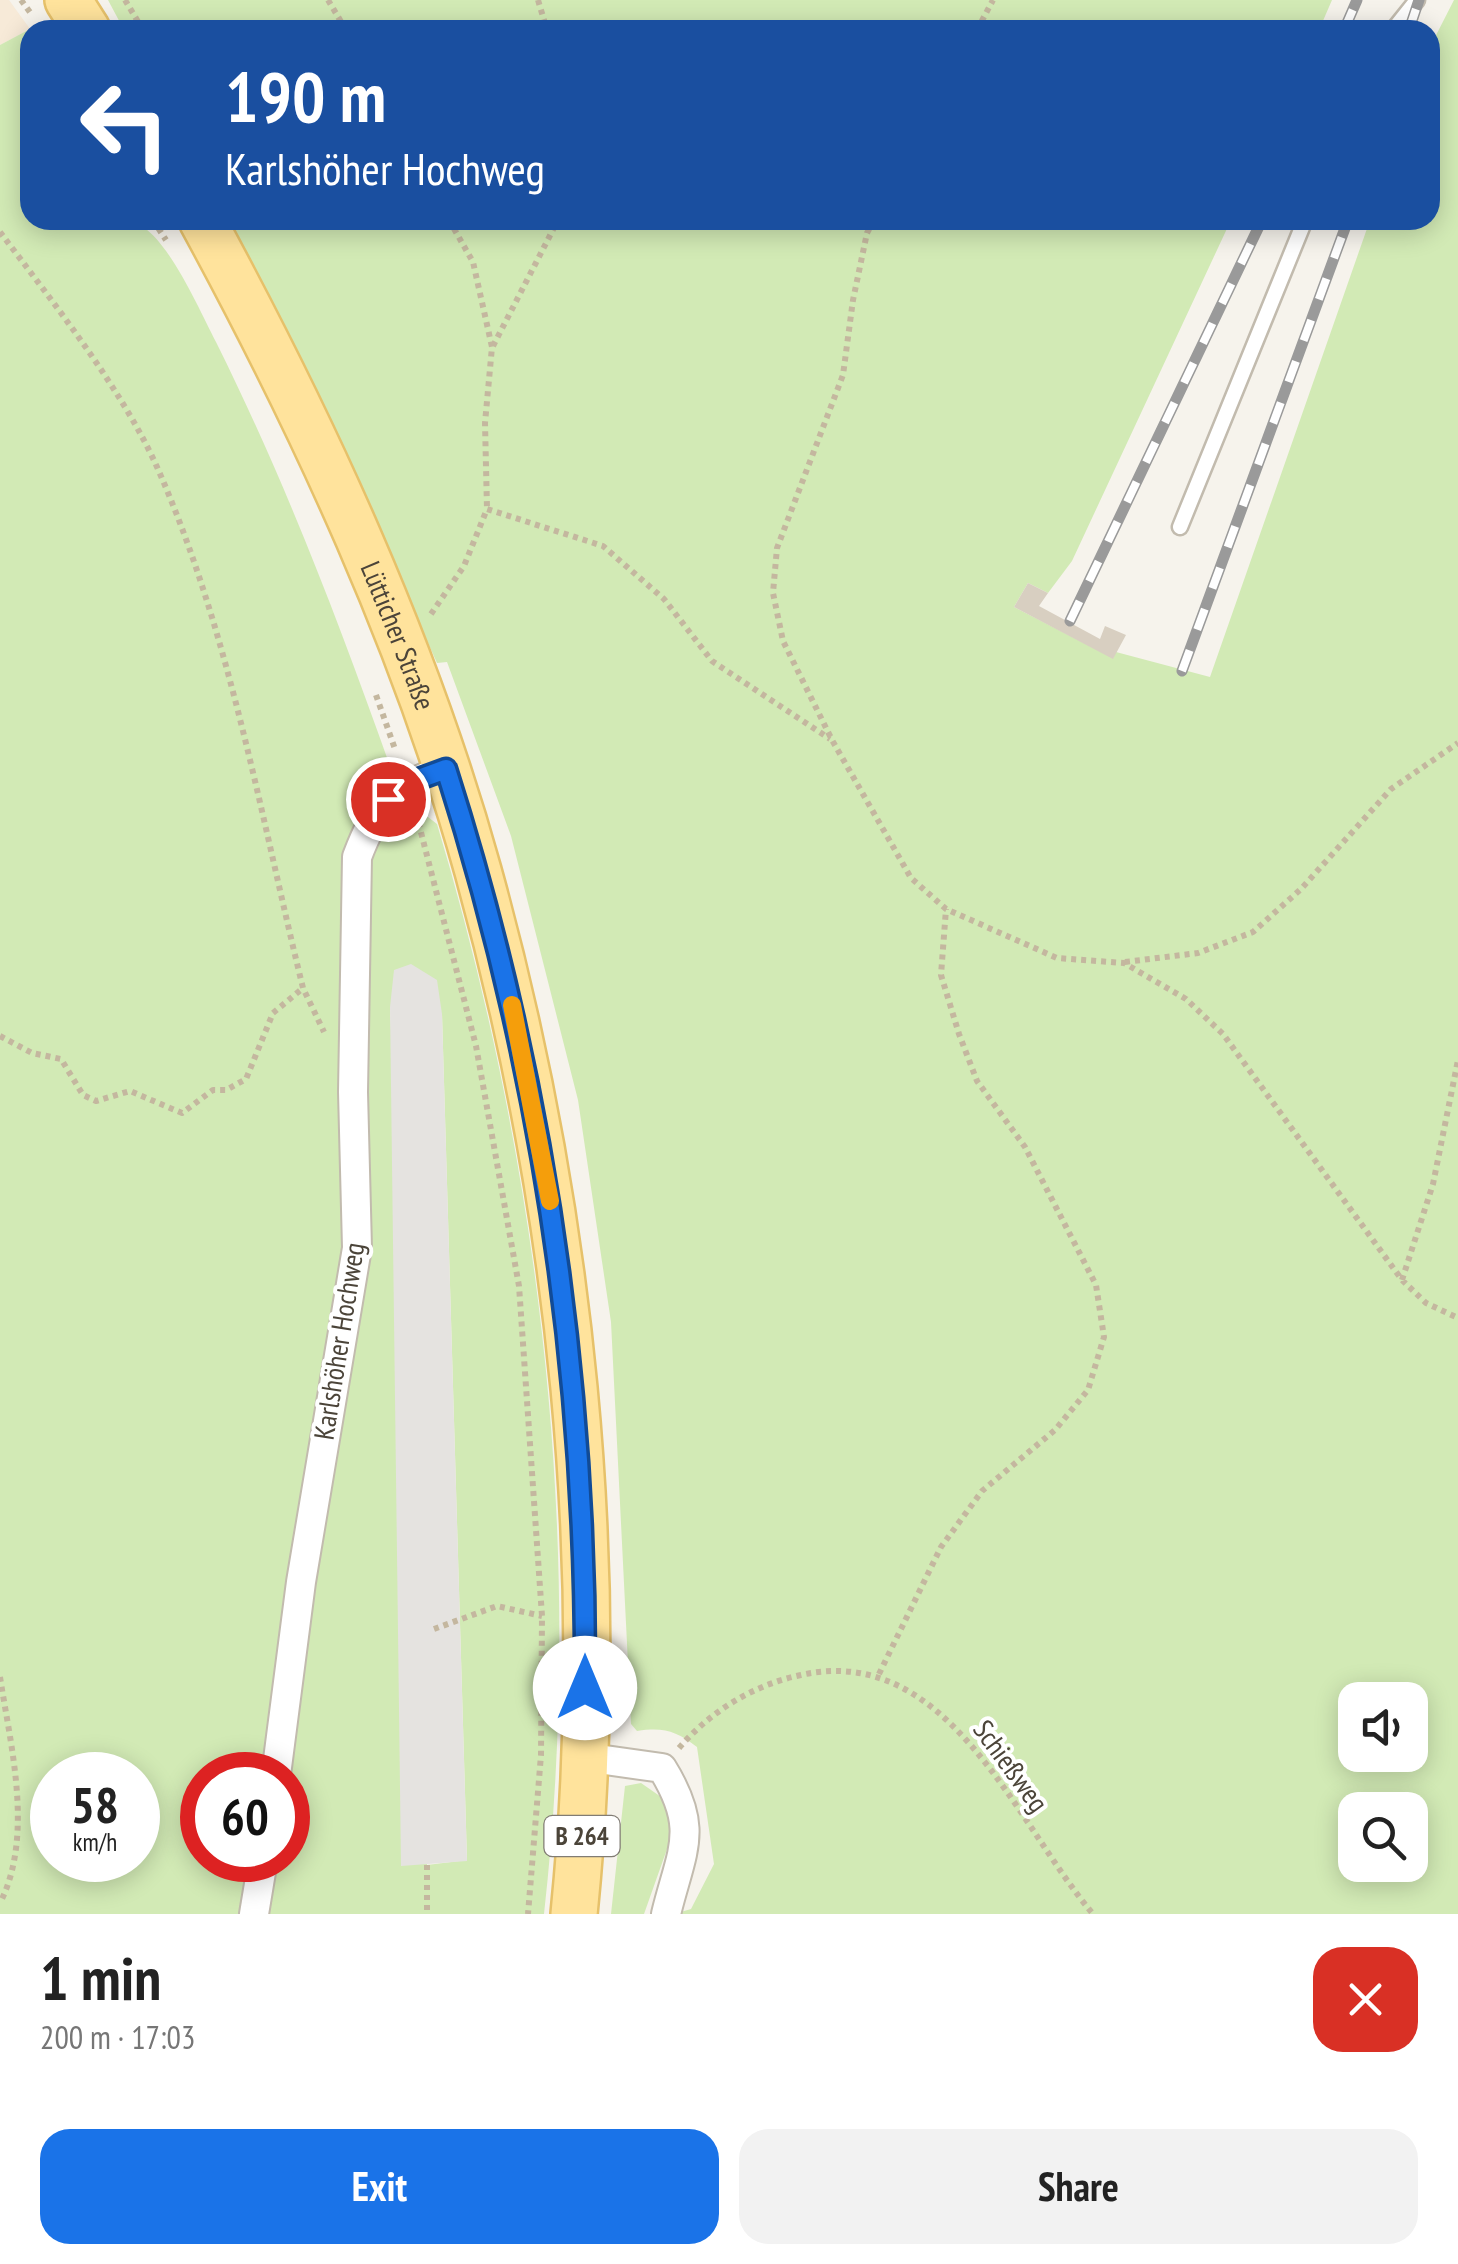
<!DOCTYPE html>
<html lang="en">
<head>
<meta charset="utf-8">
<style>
	body { margin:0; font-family:"PT Sans Narrow",sans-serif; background:#f2f2f2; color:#222; height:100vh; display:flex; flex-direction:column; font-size:38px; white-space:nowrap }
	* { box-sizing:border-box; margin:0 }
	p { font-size:32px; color:#767676 }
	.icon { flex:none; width:55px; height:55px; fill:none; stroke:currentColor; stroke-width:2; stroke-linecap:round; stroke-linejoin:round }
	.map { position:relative; height:1914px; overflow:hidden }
	.details { display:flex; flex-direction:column; background:#fff; flex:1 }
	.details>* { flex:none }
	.hud { position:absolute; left:20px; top:20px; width:1420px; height:210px; border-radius:30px; box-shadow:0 5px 25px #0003; background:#1a4fa0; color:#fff; overflow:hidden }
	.controls { position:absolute; left:1338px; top:1682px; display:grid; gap:20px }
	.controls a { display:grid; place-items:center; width:90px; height:90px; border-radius:20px; background:#fff; box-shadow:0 5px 25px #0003; font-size:50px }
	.speed { position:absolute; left:30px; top:1752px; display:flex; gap:20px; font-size:50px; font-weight:700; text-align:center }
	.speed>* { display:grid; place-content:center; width:130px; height:130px; border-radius:50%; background:#fff; box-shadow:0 5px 25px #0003; line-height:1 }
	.speed small { font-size:25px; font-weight:400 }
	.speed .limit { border:15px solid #d22; background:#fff; color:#111 }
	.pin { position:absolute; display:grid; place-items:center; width:85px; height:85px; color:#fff; margin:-42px; border:5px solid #fff; border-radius:50%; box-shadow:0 2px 10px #0007 }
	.me { position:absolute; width:110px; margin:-55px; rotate:0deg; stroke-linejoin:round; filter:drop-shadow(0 0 8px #0008) }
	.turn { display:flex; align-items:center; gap:35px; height:210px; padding:0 40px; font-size:45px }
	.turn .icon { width:130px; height:130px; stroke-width:2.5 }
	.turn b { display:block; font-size:70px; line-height:85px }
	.round { display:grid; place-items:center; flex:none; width:105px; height:105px; border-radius:30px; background:#f2f2f2 }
	.overview { display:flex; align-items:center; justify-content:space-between; height:170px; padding:0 40px }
	h1 { font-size:60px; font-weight:700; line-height:75px }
	.primary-button { display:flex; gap:20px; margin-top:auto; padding:20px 40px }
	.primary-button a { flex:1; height:115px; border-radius:30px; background:#1a73e8; color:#fff; font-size:40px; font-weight:700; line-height:115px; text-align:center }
	.primary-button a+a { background:#f2f2f2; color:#222 }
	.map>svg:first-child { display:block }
	.commercial { fill:#f7ead8 }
	.green { fill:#d2eab5; fill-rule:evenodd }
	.parking { fill:#e5e3e0 }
	.building { fill:#d8cfc1 }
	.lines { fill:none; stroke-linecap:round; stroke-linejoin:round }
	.service-casing { stroke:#c2bbae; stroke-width:19 }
	.minor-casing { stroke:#c2bbae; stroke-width:32 }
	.primary-casing { stroke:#e6c16a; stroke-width:50 }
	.path { stroke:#c4b79f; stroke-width:6; stroke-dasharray:5 5; stroke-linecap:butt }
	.service { stroke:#fff; stroke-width:14 }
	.minor { stroke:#fff; stroke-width:28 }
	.primary { stroke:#ffe39c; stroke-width:45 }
	.rail-casing { stroke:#9a9a9a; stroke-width:11 }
	.rail { stroke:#fff; stroke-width:8; stroke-dasharray:22; stroke-linecap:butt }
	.route-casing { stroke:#114b97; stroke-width:25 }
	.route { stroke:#1a73e8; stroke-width:18 }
	.slow { stroke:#f59e0b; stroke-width:18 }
	.labels { text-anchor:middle; stroke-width:8; stroke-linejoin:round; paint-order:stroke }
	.shield { fill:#fff; stroke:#817c74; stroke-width:2.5 }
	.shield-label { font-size:25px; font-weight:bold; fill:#4b4439 }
	.street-label { font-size:28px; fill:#4b4439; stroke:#fff }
</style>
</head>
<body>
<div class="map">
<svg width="1458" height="1914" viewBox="0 0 1458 1914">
	<rect width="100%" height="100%" fill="#f6f3ec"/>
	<path class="commercial" d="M0 0H9L30 29 0 45Z"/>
	<path class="green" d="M108 0H1332L1319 30H124Z
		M1454 0H1458V1914H674L691 1909 714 1864 697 1747C676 1731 664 1727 637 1731L631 1724 611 1322 578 1100 511 836 447 662 437 663 338 442 225 220H1231L1072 561 1048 593 1028 583 1014 607 1113 658 1116 652 1210 677 1370 220H1430V47ZM1355 1700H1410V1755H1355ZM1355 1810H1410V1865H1355Z
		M30 29V220C58 220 121 212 143 227 171 245 200 311 216 342 294 499 350 652 408 817H428L437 824C542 1174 585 1550 544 1914H0V45ZM390 1007 442 1014 467 1860 427 1865ZM52 1775H138V1860H52ZM202 1775H288V1860H202Z
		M641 1783 664 1799 672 1835 644 1914H611L625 1786Z"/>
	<path class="parking" d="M411 964 437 980 442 1014 467 1861 401 1866 390 1007 394 970Z"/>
	<path class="building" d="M1028 583 1048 593 1039 606 1100 639 1105 626 1126 635 1113 659 1014 607Z"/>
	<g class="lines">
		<defs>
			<path id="service" d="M1393 30 1417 0
				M1180 527 1305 220"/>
			<path id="minor" d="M584 1757 662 1768C700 1829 682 1849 666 1914
				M276 1775 301 1582 357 1248 353 1092 357 857C377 804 393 788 446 769
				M254 1914 263 1860"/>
			<g id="primary">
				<path d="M68 0 87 30"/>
				<path id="s1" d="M202 220C314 426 415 644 478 871 571 1206 609 1567 574 1914"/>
			</g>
		</defs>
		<use href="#service" class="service-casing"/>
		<use href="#minor" class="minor-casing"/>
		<use href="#primary" class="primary-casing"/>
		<path class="path" d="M21 0 32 15
			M125 0 143 30
			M328 0 346 30
			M538 0 547 30
			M977 30 993 0
			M153 220 166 240
			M449 220 473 262 492 347 485 423 487 509
			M874 220 867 233 853 300 843 375 777 548 773 593 783 641 832 740 911 878 946 909 1057 958 1124 963 1186 999 1223 1034 1402 1280 1426 1303 1458 1318
			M0 232C52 301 122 389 157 467 230 632 260 814 303 988L324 1032
			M493 346 558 220
			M431 614 464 566 487 509 603 546 664 599 712 661 830 739
			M376 695 395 749
			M416 813 476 1046 519 1286 542 1616 541 1755 528 1914
			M1125 962 1198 953 1253 932 1301 889 1391 789 1458 743
			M0 1036 32 1053 61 1059 83 1095 96 1101 130 1091 182 1113 213 1090H226L246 1079 273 1013 303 988
			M1402 1280 1433 1184 1458 1060
			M434 1629 497 1606 542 1616
			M879 1674 941 1547 982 1491 1055 1430 1088 1390 1104 1337 1096 1285 1025 1147 977 1081 959 1034 941 975 946 909
			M0 1677C11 1748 34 1836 0 1903
			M679 1748C711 1711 753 1685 801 1675 948 1642 1015 1822 1093 1914
			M427 1865V1914"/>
		<use href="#service" class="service"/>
		<use href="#minor" class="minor"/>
		<use href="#primary" class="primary"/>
		<defs>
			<path id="rail" d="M1344 30 1357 0
				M1409 30 1419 0
				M1070 621 1262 220
				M1182 671 1348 220"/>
		</defs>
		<use href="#rail" class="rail-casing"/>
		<use href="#rail" class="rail"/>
	</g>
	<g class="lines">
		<defs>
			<path id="route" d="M388 799 408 783 446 769C541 1066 587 1375 585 1688"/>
		</defs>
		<use href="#route" class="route-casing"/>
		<use href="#route" class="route"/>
		<path class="slow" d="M512 1005 550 1201"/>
	</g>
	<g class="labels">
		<rect class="shield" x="544.5" y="1816" width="75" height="40" rx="8"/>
		<g class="shield-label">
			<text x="582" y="1845">B 264</text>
		</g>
		<g class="street-label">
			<text dy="10" stroke="none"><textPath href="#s1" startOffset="460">Lütticher Straße</textPath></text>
			<text transform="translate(339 1341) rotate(-81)" y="10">Karlshöher Hochweg</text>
			<text transform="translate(1011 1766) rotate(54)" y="10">Schießweg</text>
		</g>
	</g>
</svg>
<div class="controls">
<a><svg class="icon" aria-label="sound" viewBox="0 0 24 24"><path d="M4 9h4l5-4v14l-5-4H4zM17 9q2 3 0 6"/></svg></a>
<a><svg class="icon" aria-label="search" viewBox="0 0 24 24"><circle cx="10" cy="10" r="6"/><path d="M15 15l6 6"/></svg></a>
</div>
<div class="speed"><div>58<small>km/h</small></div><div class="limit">60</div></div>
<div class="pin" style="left:388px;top:799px;background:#d93025"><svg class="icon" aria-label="arrive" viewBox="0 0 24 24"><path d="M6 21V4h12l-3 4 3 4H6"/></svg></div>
<svg class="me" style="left:585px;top:1688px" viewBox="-20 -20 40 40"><circle r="19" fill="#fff"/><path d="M0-13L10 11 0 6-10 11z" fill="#1a73e8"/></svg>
<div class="hud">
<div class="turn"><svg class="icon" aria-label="left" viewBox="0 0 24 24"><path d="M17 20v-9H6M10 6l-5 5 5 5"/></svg><div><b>190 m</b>Karlshöher Hochweg</div></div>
</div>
</div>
<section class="details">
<div class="overview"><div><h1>1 min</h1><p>200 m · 17:03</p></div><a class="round" style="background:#d93025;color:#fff"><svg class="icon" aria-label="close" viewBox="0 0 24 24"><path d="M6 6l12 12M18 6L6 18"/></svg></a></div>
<div class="primary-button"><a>Exit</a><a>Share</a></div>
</section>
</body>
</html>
